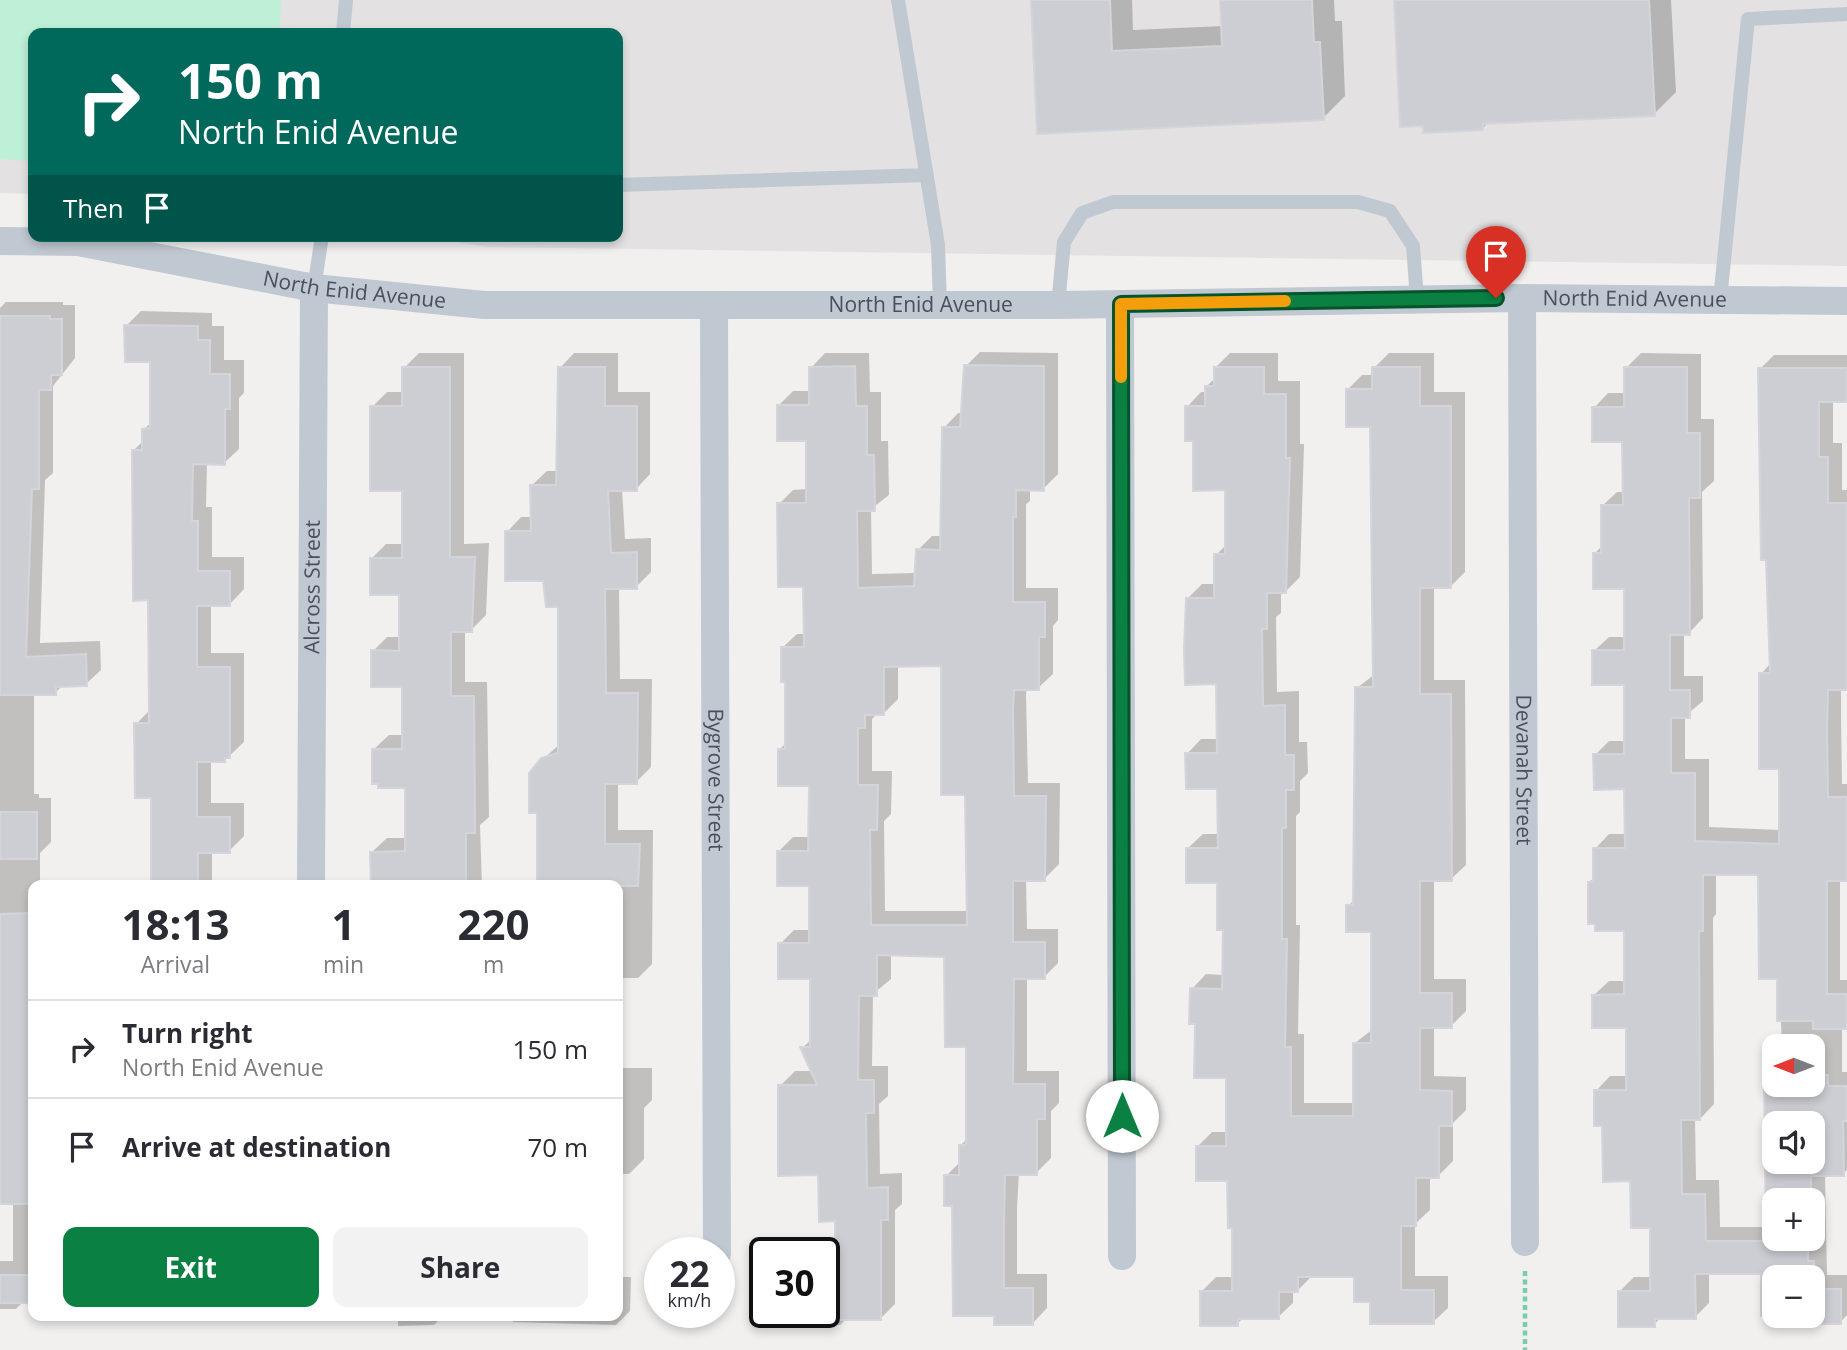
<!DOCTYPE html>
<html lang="en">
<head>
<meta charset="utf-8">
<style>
	body { margin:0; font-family:"Open Sans",sans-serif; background:#f2f2f3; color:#2b2b33; height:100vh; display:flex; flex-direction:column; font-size:26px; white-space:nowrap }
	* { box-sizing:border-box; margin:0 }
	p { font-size:23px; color:#7c7c81 }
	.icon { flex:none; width:38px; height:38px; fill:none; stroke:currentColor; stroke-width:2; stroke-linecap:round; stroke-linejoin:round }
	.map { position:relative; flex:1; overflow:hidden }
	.drawer { position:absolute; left:28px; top:880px; width:595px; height:441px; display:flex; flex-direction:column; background:#fff; border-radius:14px; box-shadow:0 4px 10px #0003 }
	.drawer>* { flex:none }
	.hud { position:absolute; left:28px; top:28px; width:595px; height:214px; border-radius:14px; box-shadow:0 4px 10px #0003; background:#00695c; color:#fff; overflow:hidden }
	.needle { width:46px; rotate:270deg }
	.buttons { position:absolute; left:1762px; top:1034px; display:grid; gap:14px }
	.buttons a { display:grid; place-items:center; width:63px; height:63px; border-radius:14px; background:#fff; box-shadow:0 4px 10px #0003; font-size:35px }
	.speed { position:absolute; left:644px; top:1237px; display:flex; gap:14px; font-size:35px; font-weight:700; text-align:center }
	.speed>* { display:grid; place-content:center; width:91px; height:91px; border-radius:50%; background:#fff; box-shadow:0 4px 10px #0003; line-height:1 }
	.speed small { font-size:18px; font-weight:400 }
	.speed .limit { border:4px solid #111; border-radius:10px; background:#fff; color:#111 }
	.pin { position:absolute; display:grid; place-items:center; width:60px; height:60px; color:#fff; margin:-72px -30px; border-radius:50% 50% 50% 0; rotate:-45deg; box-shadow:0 0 7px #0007 }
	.pin .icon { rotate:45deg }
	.me { position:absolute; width:77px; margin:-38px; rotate:0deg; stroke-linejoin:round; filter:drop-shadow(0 0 5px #0008) }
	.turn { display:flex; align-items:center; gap:24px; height:147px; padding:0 35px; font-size:32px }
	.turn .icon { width:91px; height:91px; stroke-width:2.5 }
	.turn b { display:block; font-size:49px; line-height:60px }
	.then { display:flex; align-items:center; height:66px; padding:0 35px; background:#0003; gap:14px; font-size:26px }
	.eta { display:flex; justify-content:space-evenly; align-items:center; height:119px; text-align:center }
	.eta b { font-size:42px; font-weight:700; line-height:49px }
	.button { display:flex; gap:14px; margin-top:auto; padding:14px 35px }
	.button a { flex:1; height:80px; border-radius:14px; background:#0b8043; color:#fff; font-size:28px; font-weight:700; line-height:80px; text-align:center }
	.button a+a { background:#f2f2f3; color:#2b2b33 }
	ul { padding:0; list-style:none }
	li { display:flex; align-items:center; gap:21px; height:98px; padding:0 35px; border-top:2px solid #e1e1e2 }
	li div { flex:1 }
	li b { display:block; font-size:26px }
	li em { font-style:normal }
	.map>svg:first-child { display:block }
	.education { fill:#e3e1e1 }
	.green { fill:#beefd7 }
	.shadow { fill:#0003; fill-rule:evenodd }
	.building { fill:#ccced4; stroke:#d3d5db; stroke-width:2; fill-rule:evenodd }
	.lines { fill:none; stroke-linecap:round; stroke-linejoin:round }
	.path { stroke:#77cdad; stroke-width:4.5; stroke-dasharray:5 3.5; stroke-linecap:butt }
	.lane { stroke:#c0c8d1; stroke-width:14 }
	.street { stroke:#c0c8d1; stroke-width:28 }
	.route-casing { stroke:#07532c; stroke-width:18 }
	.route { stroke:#0b8043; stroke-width:12 }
	.slow { stroke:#f59e0b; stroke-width:12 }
	.labels { text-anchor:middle; stroke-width:5; stroke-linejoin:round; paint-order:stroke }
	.street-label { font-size:21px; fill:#48505d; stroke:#fff }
</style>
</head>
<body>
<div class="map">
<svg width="1847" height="1350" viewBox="0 0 1847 1350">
	<rect width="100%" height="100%" fill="#f2f0ef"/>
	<path class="education" d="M0 0H1847V266L487 247 420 236H618V33H33V194L0 193Z"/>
	<path class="green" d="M0 0H281L279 33H33V161L0 159Z"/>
	<path class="shadow" d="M1033 0H1132L1133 30 1223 26 1222 0H1334L1335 21H1342L1345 96 1323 118 1039 132Z
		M1396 0H1671L1676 92 1654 114 1488 122 1483 128Z
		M6 302H63V305H75V358L53 386V473L45 480 40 643 100 641 101 670 86 684 63 685 55 693H34V794H39V798H51V842L40 853V886H33V1301H24L16 1309H0V1261H13V1202H0V308Z
		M141 311 212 313V326H224V360H244V393L239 398V449L224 463H207L206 507H212V557H244V589L230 604H211V653H244V742L224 761H211V803H244V836L229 851H212V886H153V797L136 724 151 709 150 599 133 451 143 441V430L152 422V360L126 326Z
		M980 352 1058 353V474L1043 489H1030V501L1026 504V588H1058V620L1053 626V674L1038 688H1027L1026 694 1028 783H1060L1059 864 1044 879H1026L1027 929H1058V963L1044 977H1027V1071H1059V1103L1051 1111V1158L1036 1173H1019L1017 1208V1274H1047V1308L1033 1323 996 1314 953 1204 946 1176 960 1162V1146L968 1138V1046L945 956 891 954V979L873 994 872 1066H888V1096L879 1104 880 1174 902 1173V1204L895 1210V1304L881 1318H847L840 1325H805V1312H824V1276H837V1220L780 1086 795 1071H813L802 1048 812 1039V977L780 944 794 930H811V884L779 851 793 837H810L811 784 779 750 787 742V680L782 648 797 634H806L804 585 779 504 793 490 807 489V439L778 406 793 391H811V368L825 353H869L870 392H881V441H888L889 495 871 509 872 574 916 573 918 550 932 536H942L944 428 958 413H963L966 366ZM943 664 966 793 969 911H885L884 821 891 814 892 771H872V719L878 713H884L898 699V665Z
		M419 353H464V544L489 543 486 615 471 630H465V682H487L489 817 480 825 482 886H373L372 852 387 838H407V786L374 749 389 735H404V685L373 651 387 637H401V593L372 558 386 544H404V489L372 407 387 392H404V368Z
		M574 353H618V392H650V474L636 489H622L625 539 651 538V572L636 587H619L620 679H652L651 767 636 782H618V830H653L652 964 638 978H620V1068H652V1100L644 1108V1159L629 1174H618V886L542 760 560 744V605L545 580 507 532 521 517H533L532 485 547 471H558L560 368Z
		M1230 353H1278V381H1300V444H1304L1300 577 1286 591H1281V613L1276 617 1277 692 1299 691V742H1307L1308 773 1300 781V812L1296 816V925H1300L1298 1034H1304V1103H1355V1043L1373 1029 1372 930 1348 906 1355 899 1357 688 1375 674 1372 425 1347 390 1362 375H1374V368L1389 353H1434V392H1465V572L1450 587H1434V680H1465L1466 865 1451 879H1434V979H1466V1011L1451 1026H1434V1076L1466 1077V1110L1453 1123V1161L1438 1176H1430V1210L1415 1224V1276H1448V1308L1433 1322 1372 1300 1356 1275H1313L1298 1290H1293V1303L1278 1317H1244L1237 1324 1202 1291 1216 1277H1234V1227L1229 1179 1197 1147 1212 1132H1228V1076L1196 1022 1192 989 1206 974 1224 975V928L1219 881 1188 848 1203 834H1219V787L1187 754 1201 739H1218V683L1187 599 1202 584H1216V555L1227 544V488L1195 440 1187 407 1201 392H1206V387L1215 378V368Z
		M1641 353 1701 354V419H1714V481L1702 492 1703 618 1689 633H1684V676H1703V701L1685 716V759H1709V827L1781 830 1780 767 1761 674 1771 663 1760 369 1774 355H1847V401H1833V443H1842V490H1847V689H1841V714L1842 784H1847V879H1840V980H1847V1027H1842V1072H1847V1170L1843 1174H1825L1827 1275H1847V1315L1840 1322 1806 1316H1813V1278H1774V1314H1763V1272H1709V1303L1695 1317H1661L1654 1325 1620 1291 1634 1277H1652V1226L1604 1124 1596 1091 1610 1076H1627V1026L1594 995 1609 981H1626V929L1589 882 1595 877V849L1609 834H1627L1626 787 1595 755 1609 741H1626V683L1594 651 1609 637H1626V588L1595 553 1602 546V506L1617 492H1624V441L1594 408 1608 393H1626V368ZM1716 873H1760L1779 977 1782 1046H1813V1085H1774V1067L1766 1076 1767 1227H1720L1719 1180H1696L1695 1119H1700L1714 1104 1713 918 1716 914ZM1774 1124H1813V1162H1774ZM1774 1200H1813V1239H1774Z
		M618 1277H631L630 1311 616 1325 513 1322V1318L440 1319 434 1325 398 1326V1316H618Z"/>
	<path class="building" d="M1031 0H1110L1112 51 1222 46 1220 0H1312L1314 42H1320L1324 120 1037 134Z
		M1394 0H1649L1655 116 1483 124V130L1423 133V126L1400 127Z
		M0 316H50V319H62V375H51V390H39V489H32L26 657 86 654 87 686 56 687V695H0Z
		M124 325 198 326V340H210V374H230V409H225V465L193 464 192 521H198V571H230V606H197V667H230V758H225V762H197V817H230V853H198V886H151V798H135L134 723H149L148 600 133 601 132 450H142V429L150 428V362H125Z
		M964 365 1044 366V491L1016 490V517H1013V602H1045V637H1039V690H1014L1013 710 1014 796H1046L1045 881H1013V942H1045V979H1014L1013 1084H1045V1119H1037V1175H1005L1004 1224V1288H1033V1325H994V1316H953L952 1206H944V1175H959V1145H966V1047H945L944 957 877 955V996H859L858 1080H874V1113H866L867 1188 888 1187V1220H881V1320H824V1290H835V1221L819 1222 818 1175 778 1176V1085H817L800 1047H810V979H778V943H809V886H777V851H808L809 786H778V749H785V682H781V647H804L803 587H778L777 503H806V441H777V405H809V367L855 366 856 406H867V455H874L875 511H857L858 588 914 586 916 549 940 550 942 427H960ZM941 666V795H965L967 925H871L870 830H877L878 785H858V728H865V715H884V667Z
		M402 367H450V557H475L472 632H451V696H474L475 833H466V886H371L370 852 405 851V788H378V784H372V749H402V687H371V650L399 651V595H370V558H402V491H370V406H402Z
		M558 367H605V406H637V491H608L611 553 637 552V589H605L606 693H638L637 784H605V844H640L638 886H537V813H529V773L541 758 558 753V607H546L543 581H505V531H531L530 485H556Z
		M1214 367H1264V394H1286V458H1290L1286 593H1267V629H1262L1263 706 1285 705V755H1294V790H1286V828H1282V939H1287L1285 1047H1291V1116H1353V1043H1371V932H1346V905H1353L1355 687H1373L1370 427H1346V389H1372V367H1420V406H1451V588H1420V694H1451L1452 881H1420V993H1452V1028H1420V1090L1452 1091V1126H1439V1178H1416V1226H1401V1290H1434V1324H1370V1302H1354V1277H1298V1292H1279V1319H1238V1326H1200V1291H1232V1228H1228L1227 1181H1196V1146H1226V1078H1194L1195 1024H1189L1190 988 1222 989 1223 930H1217V883H1186V848H1218L1217 789H1186L1185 753H1217L1216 684 1185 685 1184 650 1186 598H1214V554H1225V490L1193 491V441H1185V406H1205V386H1214Z
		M1624 367H1687V433H1700V498H1689L1690 635H1670V690H1690V718H1671V773H1695V841L1779 844V769H1759V673H1770L1766 560H1761L1758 368H1847V402H1819V457H1828V503H1847V690H1828L1827 730 1828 797H1847V881H1827V994H1847V1029H1813V1021H1777V979H1759L1758 875H1703V931H1699L1700 1120H1681L1682 1194H1705L1706 1241H1766L1764 1075H1774V1085H1813V1075H1828V1086H1847V1121H1843L1844 1176H1811V1200H1774V1239H1808V1261H1814V1289H1841V1324H1804V1316H1813V1278H1774V1316H1761V1274H1695L1696 1319H1655V1327H1618V1291H1650V1228H1631L1630 1181 1603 1182 1602 1126H1594V1090H1626V1028H1592V995L1624 994V931H1595V924H1588V882H1593V848H1625L1624 789 1594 790 1593 754H1624V685H1592V650H1624V589H1593V553H1601V505H1623L1622 442H1592V407H1624ZM1774 1124H1813V1162H1774Z
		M0 812H37V859H0Z
		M33 913 29 1147H33V1204H0V914Z
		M0 1275H33V1303H0Z"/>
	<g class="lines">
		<path class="path" d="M1525 1271V1350"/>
		<path class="lane" d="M898 0 938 245 940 305
			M343 33 346 0
			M618 185 927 175
			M314 288 322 236
			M1720 300 1748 19 1847 14
			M1058 305 1064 242 1082 213 1113 202H1358L1390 211 1413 246 1417 299"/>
		<g class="street">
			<path id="s1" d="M0 241 78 242 314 288 484 305H1058L1522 298 1847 301"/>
			<path id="s2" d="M1522 298 1525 1242"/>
			<path d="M1120 304 1122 1256"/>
			<path id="s3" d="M714 306 717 1253"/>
			<path id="s4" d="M311 886 314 288"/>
		</g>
	</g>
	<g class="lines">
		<defs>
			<path id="route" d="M1122 1116 1121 304 1496 298"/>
		</defs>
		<use href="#route" class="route-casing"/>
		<use href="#route" class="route"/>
		<path class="slow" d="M1121 377V304L1285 301"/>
	</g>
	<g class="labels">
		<g class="street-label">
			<text dy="7" stroke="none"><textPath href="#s1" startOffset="359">North Enid Avenue</textPath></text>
			<text dy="7" stroke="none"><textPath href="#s1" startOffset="1640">North Enid Avenue</textPath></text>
			<text dy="7" stroke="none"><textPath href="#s1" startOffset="926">North Enid Avenue</textPath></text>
			<text dy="7" stroke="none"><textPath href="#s4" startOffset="299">Alcross Street</textPath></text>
			<text dy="7" stroke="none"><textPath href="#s2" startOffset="472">Devanah Street</textPath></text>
			<text dy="7" stroke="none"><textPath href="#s3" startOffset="474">Bygrove Street</textPath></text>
		</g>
	</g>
</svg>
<div class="buttons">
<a><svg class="needle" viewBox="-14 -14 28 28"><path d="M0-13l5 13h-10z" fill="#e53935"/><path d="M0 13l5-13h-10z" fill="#7c7c81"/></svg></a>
<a><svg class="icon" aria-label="sound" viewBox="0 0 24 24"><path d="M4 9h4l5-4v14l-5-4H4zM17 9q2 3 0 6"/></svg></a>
<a>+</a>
<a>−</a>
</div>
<div class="speed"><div>22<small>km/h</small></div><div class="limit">30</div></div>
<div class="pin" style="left:1496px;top:298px;background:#d93025"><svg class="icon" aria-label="arrive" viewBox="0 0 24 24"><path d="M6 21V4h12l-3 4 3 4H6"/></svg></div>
<svg class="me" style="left:1122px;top:1116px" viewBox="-20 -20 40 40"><circle r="19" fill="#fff"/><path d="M0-13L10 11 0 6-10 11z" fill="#0b8043"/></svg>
<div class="hud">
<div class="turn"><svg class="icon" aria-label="right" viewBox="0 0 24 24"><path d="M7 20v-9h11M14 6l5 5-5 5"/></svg><div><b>150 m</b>North Enid Avenue</div></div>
<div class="then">Then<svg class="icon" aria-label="arrive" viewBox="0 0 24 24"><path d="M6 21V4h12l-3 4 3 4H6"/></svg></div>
</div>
<section class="drawer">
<div class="eta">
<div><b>18:13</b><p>Arrival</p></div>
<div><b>1</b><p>min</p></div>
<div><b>220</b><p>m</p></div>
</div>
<ul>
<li><svg class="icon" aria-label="right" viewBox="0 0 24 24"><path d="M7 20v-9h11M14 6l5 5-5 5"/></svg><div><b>Turn right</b><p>North Enid Avenue</p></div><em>150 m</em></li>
<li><svg class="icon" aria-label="arrive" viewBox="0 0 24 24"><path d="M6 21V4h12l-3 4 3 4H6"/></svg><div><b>Arrive at destination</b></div><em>70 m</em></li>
</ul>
<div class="button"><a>Exit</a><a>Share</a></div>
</section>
</div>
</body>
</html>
